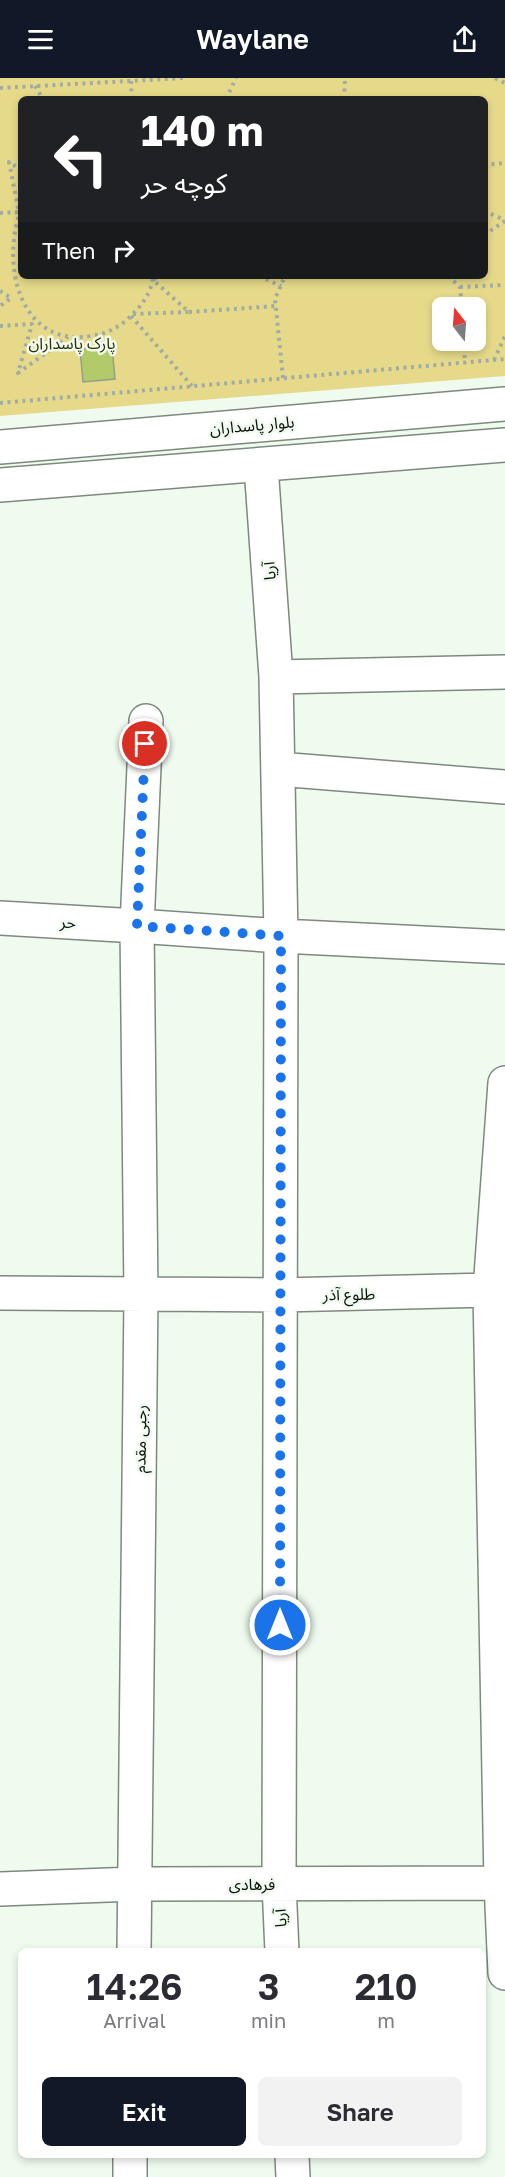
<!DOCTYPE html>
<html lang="en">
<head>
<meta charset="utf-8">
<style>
	body { margin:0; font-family:"Golos Text","Noto Sans Arabic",sans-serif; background:#f2f2f3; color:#2b2b33; height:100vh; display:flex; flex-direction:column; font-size:22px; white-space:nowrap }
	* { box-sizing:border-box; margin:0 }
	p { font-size:20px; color:#7c7c81 }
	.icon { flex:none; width:33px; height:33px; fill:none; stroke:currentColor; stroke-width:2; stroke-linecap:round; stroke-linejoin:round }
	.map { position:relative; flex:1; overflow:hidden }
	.drawer { position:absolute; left:18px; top:1870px; width:468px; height:210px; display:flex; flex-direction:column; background:#fff; border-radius:9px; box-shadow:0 3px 9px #0003 }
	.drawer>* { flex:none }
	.guide { position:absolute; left:18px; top:18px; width:470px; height:183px; border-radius:9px; box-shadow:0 3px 9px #0003; background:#202124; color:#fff; overflow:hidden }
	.needle { width:39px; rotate:343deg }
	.buttons { position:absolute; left:432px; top:219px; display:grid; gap:12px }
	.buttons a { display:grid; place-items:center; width:54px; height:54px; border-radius:9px; background:#fff; box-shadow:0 3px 9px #0003; font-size:30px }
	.pin { position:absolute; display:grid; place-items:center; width:51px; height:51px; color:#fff; margin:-26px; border:3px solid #fff; border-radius:50%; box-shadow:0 2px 6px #0007 }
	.me { position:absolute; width:66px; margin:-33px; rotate:0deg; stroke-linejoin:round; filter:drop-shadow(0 0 4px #0008) }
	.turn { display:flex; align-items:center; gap:21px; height:126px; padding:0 24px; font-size:27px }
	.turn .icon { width:78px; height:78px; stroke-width:2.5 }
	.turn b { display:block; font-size:42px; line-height:51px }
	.then { display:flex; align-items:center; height:57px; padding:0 24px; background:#0003; gap:12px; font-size:22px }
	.eta { display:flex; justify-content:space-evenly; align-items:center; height:102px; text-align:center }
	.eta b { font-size:36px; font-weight:600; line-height:42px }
	.action { display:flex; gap:12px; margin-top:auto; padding:12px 24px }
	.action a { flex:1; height:69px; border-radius:9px; background:#111827; color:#fff; font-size:24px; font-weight:600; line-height:69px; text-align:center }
	.action a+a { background:#f2f2f3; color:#2b2b33 }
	header { display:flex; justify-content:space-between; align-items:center; height:78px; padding:0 24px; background:#111827; color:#fff; font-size:27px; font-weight:600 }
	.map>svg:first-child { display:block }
	.green { fill:#e6da8a; fill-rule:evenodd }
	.building { fill:#b1cb6a; stroke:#989c8e; stroke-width:1.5 }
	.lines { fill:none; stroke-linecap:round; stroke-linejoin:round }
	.minor-casing { stroke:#7e897d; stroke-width:36 }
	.path { stroke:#a3aca2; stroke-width:4; stroke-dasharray:3 4.5; stroke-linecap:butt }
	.minor { stroke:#fff; stroke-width:33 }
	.route { stroke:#1a73e8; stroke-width:10; stroke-dasharray:0 18 }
	.labels { text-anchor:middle; stroke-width:5; stroke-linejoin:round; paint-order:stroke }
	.park-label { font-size:16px; fill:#322c00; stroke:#effbee }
	.street-label { font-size:16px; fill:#0d110c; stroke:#effbee }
</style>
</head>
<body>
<header><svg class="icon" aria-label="menu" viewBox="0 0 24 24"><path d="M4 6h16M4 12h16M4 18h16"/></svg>Waylane<svg class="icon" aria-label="share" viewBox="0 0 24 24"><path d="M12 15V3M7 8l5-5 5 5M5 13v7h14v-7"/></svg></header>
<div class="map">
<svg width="505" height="2099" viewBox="0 0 505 2099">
	<rect width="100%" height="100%" fill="#effbee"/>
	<path class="green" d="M0 0H505V298L0 338ZM21 21H484V198H21ZM442 230H476V262H442Z"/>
	<path class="building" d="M112 268 115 301 83 304 80 271Z"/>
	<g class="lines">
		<defs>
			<path id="minor" d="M0 369 505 326
				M261 388 276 599 281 858 505 869
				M0 407 505 367
				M276 599 505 594
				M146 643 137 848 281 858 279 1806 282 1874
				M278 691 505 709
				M0 840 137 848 141 1217 134 1874
				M490 1212 501 1805 505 1895
				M0 1215 281 1217 490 1212 505 1005
				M0 1811 135 1806 505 1805
				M292 2078 293 2099
				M130 2099V2078"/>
		</defs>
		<use href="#minor" class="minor-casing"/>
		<path class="path" d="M495 0 505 5
			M131 3 132 21
			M35 8 43 21
			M0 10 185 0
			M226 21 236 0
			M344 21 345 0
			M484 87 505 85
			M21 132C0 186 20 270 91 258 106 256 120 249 131 238 142 227 152 214 153 198
			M484 133 505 142
			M0 135 19 134 9 84 21 92
			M484 157 505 143
			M259 198 281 208
			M448 198 460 209 462 230
			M460 209 505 207
			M0 213 11 220 0 228
			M189 234 276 228
			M133 236 189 234 153 202 159 198
			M131 238 192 308
			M0 248 32 246 18 295 68 259
			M464 262 465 285
			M494 282 505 258
			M283 300 275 221 285 198
			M0 325 505 281"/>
		<use href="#minor" class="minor"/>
	</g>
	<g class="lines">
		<path class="route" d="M145 666 137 848 281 858 280 1547"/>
	</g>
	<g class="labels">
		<g class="park-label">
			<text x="72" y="271">پارک پاسداران</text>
		</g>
		<g class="street-label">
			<text transform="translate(252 347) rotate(-5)" y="6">بلوار پاسداران</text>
			<text transform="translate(269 493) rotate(-94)" y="6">آریا</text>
			<text transform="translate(68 844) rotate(3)" y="6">حر</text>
			<text transform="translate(349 1216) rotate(-1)" y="6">طلوع آذر</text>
			<text transform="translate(140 1361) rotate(-89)" y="6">رجبی مقدم</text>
			<text x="252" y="1812">فرهادی</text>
			<text transform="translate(280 1840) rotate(-93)" y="6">آریا</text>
		</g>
	</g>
</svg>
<div class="buttons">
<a><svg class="needle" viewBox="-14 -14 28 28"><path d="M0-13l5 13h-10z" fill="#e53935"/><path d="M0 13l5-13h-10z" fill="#7c7c81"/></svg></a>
</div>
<div class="pin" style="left:145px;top:666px;background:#d93025"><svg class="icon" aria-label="arrive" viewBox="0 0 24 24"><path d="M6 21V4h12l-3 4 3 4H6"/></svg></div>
<svg class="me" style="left:280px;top:1547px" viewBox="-20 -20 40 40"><circle r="17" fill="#1a73e8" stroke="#fff" stroke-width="3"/><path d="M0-11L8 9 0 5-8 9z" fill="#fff"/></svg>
<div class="guide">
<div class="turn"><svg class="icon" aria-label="left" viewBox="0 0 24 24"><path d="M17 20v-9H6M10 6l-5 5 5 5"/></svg><div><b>140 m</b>کوچه حر</div></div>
<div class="then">Then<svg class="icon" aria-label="right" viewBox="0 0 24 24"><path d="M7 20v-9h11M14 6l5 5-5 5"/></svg></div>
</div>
<section class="drawer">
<div class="eta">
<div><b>14:26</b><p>Arrival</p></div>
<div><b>3</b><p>min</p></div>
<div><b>210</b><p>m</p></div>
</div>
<div class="action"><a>Exit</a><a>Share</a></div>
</section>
</div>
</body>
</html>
